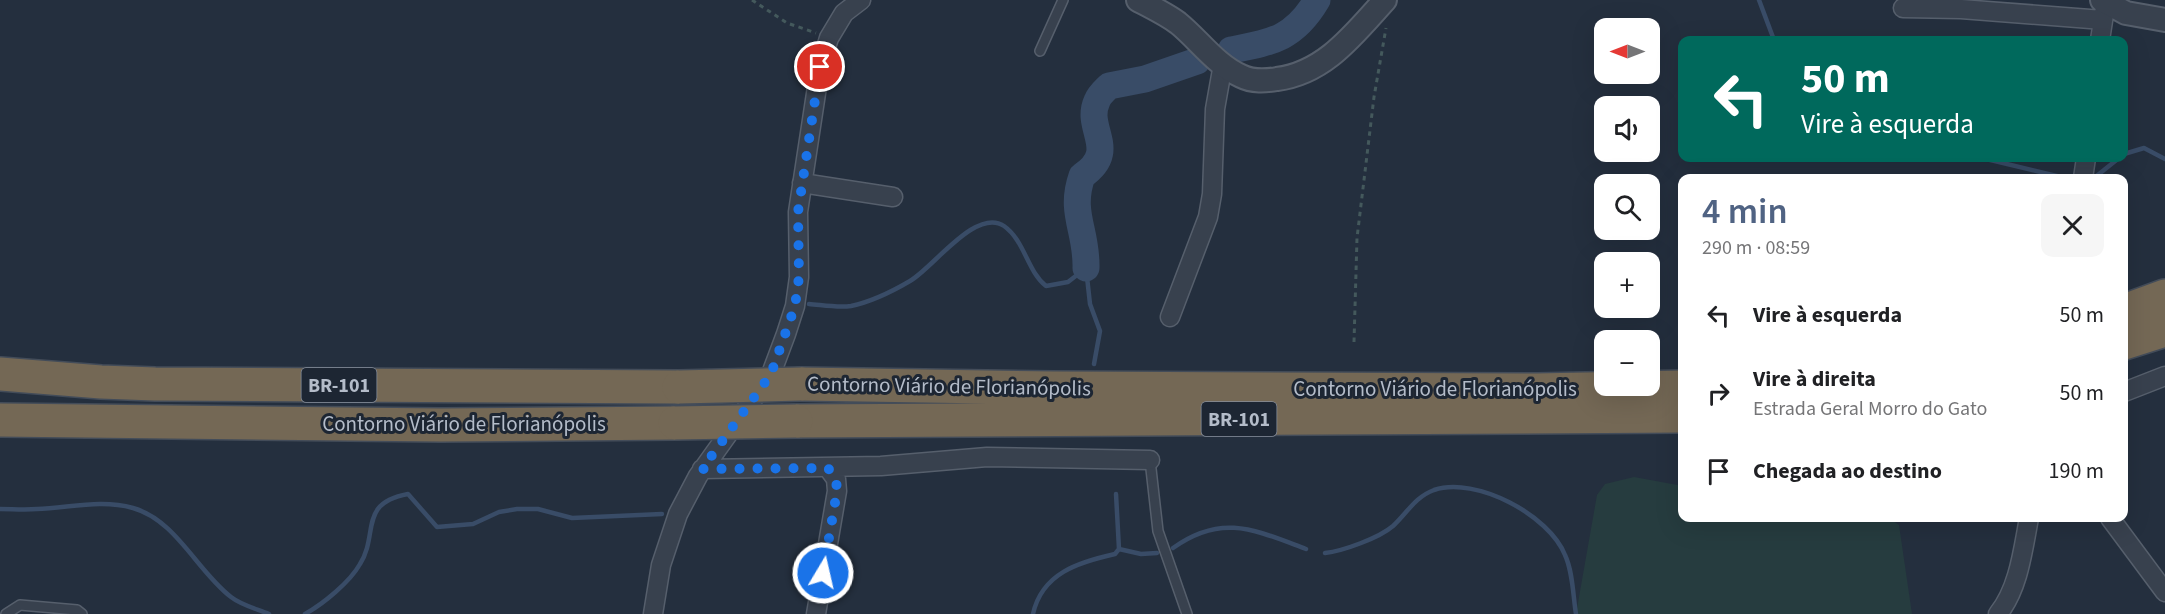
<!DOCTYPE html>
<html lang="pt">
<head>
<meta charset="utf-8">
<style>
	body { margin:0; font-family:"Source Sans 3",sans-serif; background:#f6f6f6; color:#202124; height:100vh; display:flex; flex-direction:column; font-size:22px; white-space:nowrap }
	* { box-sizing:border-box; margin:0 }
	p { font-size:20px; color:#757577 }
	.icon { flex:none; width:33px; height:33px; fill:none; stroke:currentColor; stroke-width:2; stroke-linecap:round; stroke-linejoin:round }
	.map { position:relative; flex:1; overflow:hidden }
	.panel { position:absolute; left:1678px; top:174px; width:450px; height:348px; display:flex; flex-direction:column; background:#fff; border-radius:12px; box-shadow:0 6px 24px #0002 }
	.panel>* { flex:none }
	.hud { position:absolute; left:1678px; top:36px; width:450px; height:126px; border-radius:12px; box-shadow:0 6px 24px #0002; background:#00695c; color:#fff; overflow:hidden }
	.needle { width:39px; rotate:270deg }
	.fabs { position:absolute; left:1594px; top:18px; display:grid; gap:12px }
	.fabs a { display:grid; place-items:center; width:66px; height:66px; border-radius:12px; background:#fff; box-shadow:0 6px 24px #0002; font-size:30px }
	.pin { position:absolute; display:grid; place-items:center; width:51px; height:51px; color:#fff; margin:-26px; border:3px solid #fff; border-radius:50%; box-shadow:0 2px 6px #0007 }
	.me { position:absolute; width:66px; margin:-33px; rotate:9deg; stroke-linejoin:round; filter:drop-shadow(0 0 4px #0008) }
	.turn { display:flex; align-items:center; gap:21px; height:126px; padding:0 24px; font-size:27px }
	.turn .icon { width:78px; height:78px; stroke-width:2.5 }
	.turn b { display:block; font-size:42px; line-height:51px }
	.round { display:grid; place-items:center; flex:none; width:63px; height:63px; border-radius:12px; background:#f6f6f6 }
	.head { display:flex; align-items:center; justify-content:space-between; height:102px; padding:0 24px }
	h1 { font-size:36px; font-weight:600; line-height:45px; color:#506383 }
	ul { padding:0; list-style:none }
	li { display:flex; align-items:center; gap:18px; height:78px; padding:0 24px }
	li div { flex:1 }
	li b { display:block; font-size:22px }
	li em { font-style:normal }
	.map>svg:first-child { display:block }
	.green { fill:#263c3f }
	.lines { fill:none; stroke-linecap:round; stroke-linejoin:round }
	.stream { stroke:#394c67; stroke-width:4.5 }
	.river { stroke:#394c67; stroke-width:27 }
	.service-casing { stroke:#565f6c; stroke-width:12 }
	.minor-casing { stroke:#565f6c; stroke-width:21 }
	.tertiary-casing { stroke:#565f6c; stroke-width:26 }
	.motorway-casing { stroke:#434c59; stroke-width:36 }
	.path { stroke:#44595c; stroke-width:3; stroke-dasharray:4.5 4.5; stroke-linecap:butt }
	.service { stroke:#38414e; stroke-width:9 }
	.minor { stroke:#38414e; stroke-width:18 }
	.tertiary { stroke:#38414e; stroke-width:22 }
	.motorway { stroke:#746855; stroke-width:33 }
	.motorway-bridge-casing { stroke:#434c59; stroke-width:36; stroke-linecap:butt }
	.motorway-bridge { stroke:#746855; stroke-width:33 }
	.route { stroke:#1a73e8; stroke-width:10; stroke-dasharray:0 18 }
	.labels { text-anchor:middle; stroke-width:6; stroke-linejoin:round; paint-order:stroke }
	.shield { fill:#1d2633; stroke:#878f9c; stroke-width:1.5 }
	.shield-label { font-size:20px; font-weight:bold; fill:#b4bcc9 }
	.street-label { font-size:21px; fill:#b4bcc9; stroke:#1d2633 }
</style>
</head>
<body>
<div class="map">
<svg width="2165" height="614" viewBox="0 0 2165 614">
	<rect width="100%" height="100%" fill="#242f3e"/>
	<path class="green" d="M1634 477 1683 486V518H1889L1899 525 1912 614H1576L1597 495 1605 484Z"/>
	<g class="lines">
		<path class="stream" d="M1759 0 1774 40
			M2124 154 2144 148 2165 159
			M1982 158 2065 178
			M2094 178 2119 158
			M1086 268 1090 304 1100 331 1094 364
			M809 304C822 305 838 308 851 306 870 302 893 291 910 281 933 268 976 207 1004 226 1025 241 1027 271 1046 286L1068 282 1086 268
			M0 509C12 509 25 510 37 509 69 508 101 499 133 508 176 520 197 571 231 597 241 605 257 609 269 614
			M1173 548C1222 513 1255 530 1306 549
			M1119 549 1141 554 1157 553
			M1325 553C1343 551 1379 538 1393 526 1407 513 1415 497 1434 490 1476 476 1549 515 1565 555 1573 572 1573 596 1576 614
			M305 614C323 604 350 582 360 564 379 534 358 503 408 494L437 527 473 524 499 512 517 509H538L572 518 662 514
			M1033 614C1042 573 1079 562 1115 554L1119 549 1116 494"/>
		<path class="river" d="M1231 50C1272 42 1294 39 1317 0
			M1086 268C1087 230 1069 213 1082 176 1120 150 1084 129 1097 101 1099 95 1105 90 1109 86L1145 79 1197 61"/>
		<defs>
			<path id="service" d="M1040 51 1063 0
				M1150 460 1158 531 1187 614
				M6 614 20 605 77 610 82 614"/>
			<path id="minor" d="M1903 8 1961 9 2103 20
				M2100 40 2105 8
				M2083 178 2086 158
				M802 183 893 197
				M1170 317 1208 217 1212 194 1215 109 1223 64
				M2124 392 2165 376
				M702 469 881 466 987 457 1150 460
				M2110 518 2165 592
				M653 614 661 565 678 514 698 476 771 374 786 334 795 306 799 277 798 212 820 67 829 38 844 13 861 0
				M816 614 837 491 836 479 828 468
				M1998 614C2019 588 2023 549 2029 518"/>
			<path id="tertiary" d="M1138 0C1151 7 1166 14 1178 23 1199 40 1216 65 1241 76 1253 82 1265 81 1277 79 1325 73 1354 34 1385 0
				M2102 0 2126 13 2165 20"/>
			<path id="motorway" d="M2124 311 2165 296
				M2124 343 2165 330
				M0 374 101 382 155 384 679 387
				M801 384 1054 388 1537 390 1683 387
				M0 420 441 425 675 423
				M796 421 1683 416"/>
		</defs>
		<use href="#service" class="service-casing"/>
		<use href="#minor" class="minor-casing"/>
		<use href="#tertiary" class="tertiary-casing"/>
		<use href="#motorway" class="motorway-casing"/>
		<path class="path" d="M752 0 787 23 816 33
			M1354 342 1357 238 1374 97 1386 28"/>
		<use href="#service" class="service"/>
		<use href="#minor" class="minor"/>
		<use href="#tertiary" class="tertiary"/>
		<use href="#motorway" class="motorway"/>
		<defs>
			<path id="motorway-bridge" d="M679 387 801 384
				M675 423 796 421"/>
		</defs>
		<use href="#motorway-bridge" class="motorway-bridge-casing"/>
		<use href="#motorway-bridge" class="motorway-bridge"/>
	</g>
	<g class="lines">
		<path class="route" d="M820 67 798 212 799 277 795 306 771 374 702 469 828 468 836 479 837 491 823 573"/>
	</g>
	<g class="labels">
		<g class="shield">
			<rect x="301.5" y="368" width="75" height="34" rx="4.5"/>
			<rect x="1201.5" y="402" width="75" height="34" rx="4.5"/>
		</g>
		<g class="shield-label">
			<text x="339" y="392">BR-101</text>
			<text x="1239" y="426">BR-101</text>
		</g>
		<g class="street-label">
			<text transform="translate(949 386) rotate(1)" y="7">Contorno Viário de Florianópolis</text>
			<text x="1435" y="396">Contorno Viário de Florianópolis</text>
			<text x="464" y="431">Contorno Viário de Florianópolis</text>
		</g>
	</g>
</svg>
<div class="fabs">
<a><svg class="needle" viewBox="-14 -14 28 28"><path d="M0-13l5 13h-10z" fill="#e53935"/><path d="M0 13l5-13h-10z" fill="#757577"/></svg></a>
<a><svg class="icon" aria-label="sound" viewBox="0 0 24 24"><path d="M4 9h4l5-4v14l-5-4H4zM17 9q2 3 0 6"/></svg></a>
<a><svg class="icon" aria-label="search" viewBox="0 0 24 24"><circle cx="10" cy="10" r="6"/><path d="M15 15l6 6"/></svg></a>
<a>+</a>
<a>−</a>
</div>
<div class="pin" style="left:820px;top:67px;background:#d93025"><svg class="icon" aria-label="arrive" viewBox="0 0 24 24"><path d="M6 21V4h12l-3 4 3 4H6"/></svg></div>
<svg class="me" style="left:823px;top:573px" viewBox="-20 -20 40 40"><circle r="17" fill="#1a73e8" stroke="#fff" stroke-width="3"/><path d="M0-11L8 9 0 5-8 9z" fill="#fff"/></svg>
<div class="hud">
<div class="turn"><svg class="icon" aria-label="left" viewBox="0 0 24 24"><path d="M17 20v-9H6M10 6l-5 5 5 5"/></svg><div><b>50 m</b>Vire à esquerda</div></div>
</div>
<section class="panel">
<div class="head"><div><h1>4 min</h1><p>290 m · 08:59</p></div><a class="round"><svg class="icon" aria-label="close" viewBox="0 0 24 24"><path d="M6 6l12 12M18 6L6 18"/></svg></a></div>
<ul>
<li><svg class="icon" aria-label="left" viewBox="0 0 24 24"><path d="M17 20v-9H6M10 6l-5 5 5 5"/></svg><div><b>Vire à esquerda</b></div><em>50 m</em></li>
<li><svg class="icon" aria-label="right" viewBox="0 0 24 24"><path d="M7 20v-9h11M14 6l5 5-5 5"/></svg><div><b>Vire à direita</b><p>Estrada Geral Morro do Gato</p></div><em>50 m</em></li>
<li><svg class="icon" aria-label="arrive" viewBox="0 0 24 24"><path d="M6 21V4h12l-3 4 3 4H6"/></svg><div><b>Chegada ao destino</b></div><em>190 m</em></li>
</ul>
</section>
</div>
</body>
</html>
